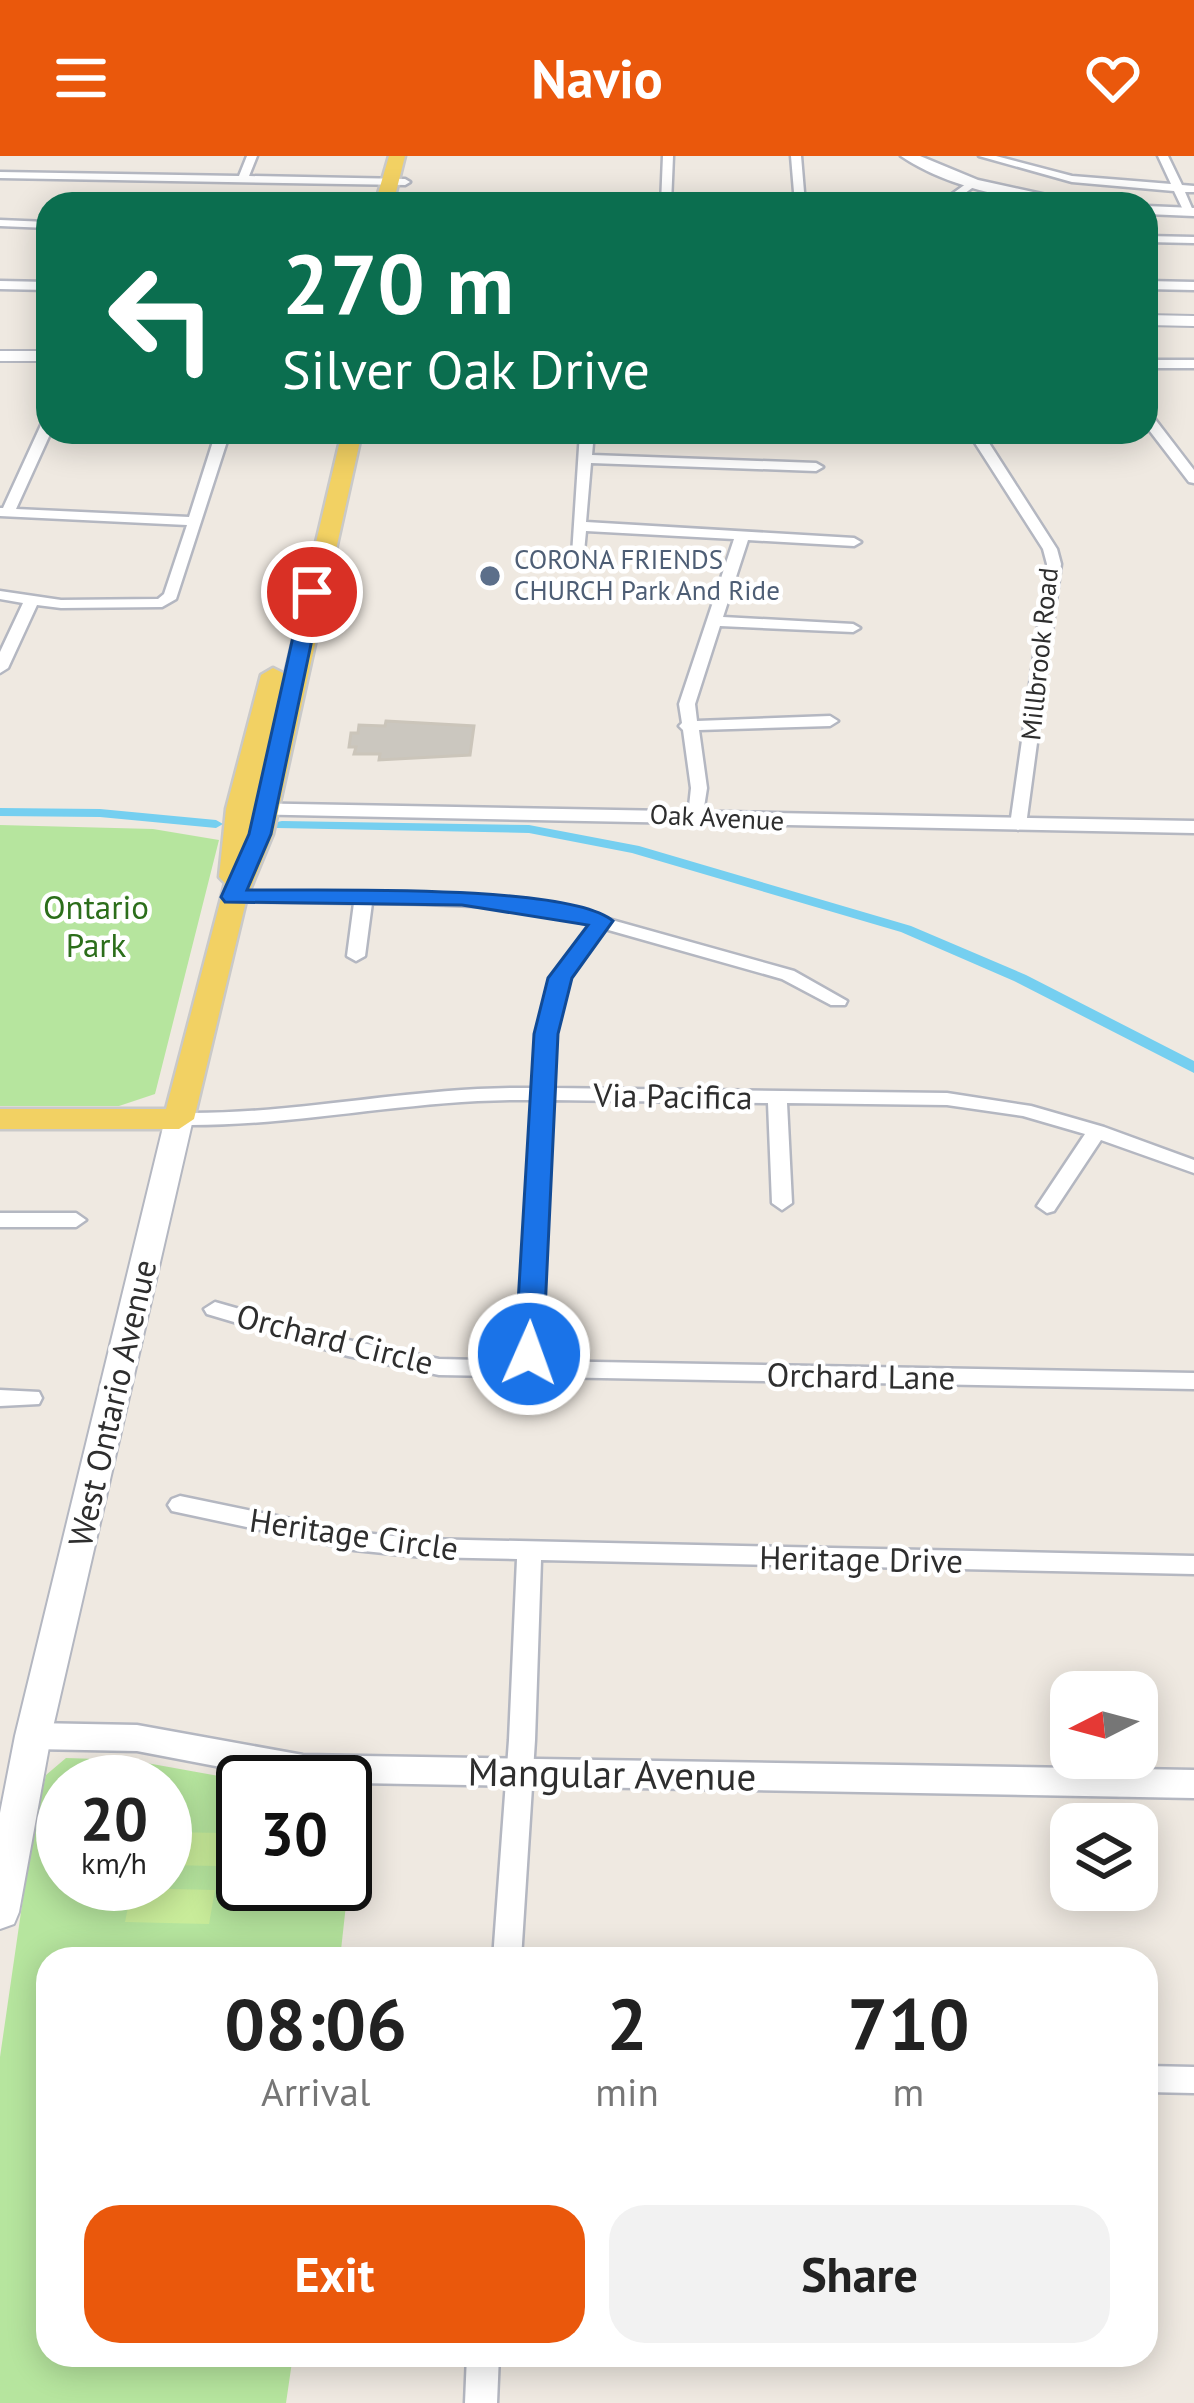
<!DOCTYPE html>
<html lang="en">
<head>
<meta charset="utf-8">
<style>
	body { margin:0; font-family:"PT Sans",sans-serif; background:#f2f2f2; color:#222; height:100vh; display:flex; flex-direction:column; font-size:45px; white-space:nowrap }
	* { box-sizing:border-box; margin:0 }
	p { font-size:39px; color:#767676 }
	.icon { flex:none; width:66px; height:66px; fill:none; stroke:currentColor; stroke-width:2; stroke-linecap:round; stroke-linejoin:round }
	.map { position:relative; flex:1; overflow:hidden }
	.sheet { position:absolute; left:36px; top:1791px; width:1122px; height:420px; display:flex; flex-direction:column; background:#fff; border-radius:36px; box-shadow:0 6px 30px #0003 }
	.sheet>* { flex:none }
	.top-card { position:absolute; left:36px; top:36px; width:1122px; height:252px; border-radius:36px; box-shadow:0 6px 30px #0003; background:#0b6e4f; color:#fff; overflow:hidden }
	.needle { width:78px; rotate:264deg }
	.fabs { position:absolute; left:1050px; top:1515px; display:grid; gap:24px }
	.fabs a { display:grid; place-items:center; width:108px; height:108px; border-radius:24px; background:#fff; box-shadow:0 6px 30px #0003; font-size:60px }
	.speed { position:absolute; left:36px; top:1599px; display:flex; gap:24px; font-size:60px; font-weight:700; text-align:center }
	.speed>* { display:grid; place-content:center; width:156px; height:156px; border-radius:50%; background:#fff; box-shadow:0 6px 30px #0003; line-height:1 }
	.speed small { font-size:30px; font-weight:400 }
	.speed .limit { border:6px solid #111; border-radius:18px; background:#fff; color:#111 }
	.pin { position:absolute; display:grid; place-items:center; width:102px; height:102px; color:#fff; margin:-51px; border:6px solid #fff; border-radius:50%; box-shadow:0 3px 12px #0007 }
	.me { position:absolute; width:132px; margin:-66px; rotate:2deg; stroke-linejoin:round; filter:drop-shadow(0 0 9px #0008) }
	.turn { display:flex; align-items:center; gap:42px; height:252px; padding:0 48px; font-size:54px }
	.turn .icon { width:156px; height:156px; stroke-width:2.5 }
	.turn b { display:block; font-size:84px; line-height:102px }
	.eta { display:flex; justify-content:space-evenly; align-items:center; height:204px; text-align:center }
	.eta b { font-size:72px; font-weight:700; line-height:84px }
	.primary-button { display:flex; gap:24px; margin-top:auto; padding:24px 48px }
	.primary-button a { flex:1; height:138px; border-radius:36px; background:#ea580c; color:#fff; font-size:48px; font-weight:700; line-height:138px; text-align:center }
	.primary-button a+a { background:#f2f2f2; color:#222 }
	header { display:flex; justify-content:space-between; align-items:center; height:156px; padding:0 48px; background:#ea580c; color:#fff; font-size:54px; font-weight:700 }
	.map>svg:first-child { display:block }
	.green { fill:#b6e59e; fill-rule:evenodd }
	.pitch { fill:#c9ec9a }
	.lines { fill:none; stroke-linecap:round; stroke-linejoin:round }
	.canal { fill:#75cff0; fill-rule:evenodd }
	.building { fill:#cbc7bf; stroke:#cbc5ba; stroke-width:3 }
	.minor-casing { stroke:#b4b7c1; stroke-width:5 }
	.tertiary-casing { stroke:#b4b7c1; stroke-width:5 }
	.secondary-casing { stroke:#b4b7c1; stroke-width:4 }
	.primary-casing { stroke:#c9c9c9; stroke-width:5 }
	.minor { fill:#fff; fill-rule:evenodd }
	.tertiary { fill:#fff; fill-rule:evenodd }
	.secondary { fill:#fff; fill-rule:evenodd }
	.primary { fill:#f2d163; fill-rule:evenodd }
	.route { fill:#1a73e8; stroke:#114b97; stroke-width:3 }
	.service-dot { fill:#5c6f8a; stroke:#fff; stroke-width:4.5 }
	.labels { text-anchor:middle; stroke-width:9; stroke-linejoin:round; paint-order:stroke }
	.far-service-label { font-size:27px; fill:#4e5e75; stroke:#fff; text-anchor:start }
	.far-street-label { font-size:27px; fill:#2e2e2e; stroke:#fff }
	.park-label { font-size:33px; fill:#2c6e1b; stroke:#fff }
	.street-label { font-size:33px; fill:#2e2e2e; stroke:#fff }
	.near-street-label { font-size:39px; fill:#2e2e2e; stroke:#fff }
</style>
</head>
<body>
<header><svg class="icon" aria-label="menu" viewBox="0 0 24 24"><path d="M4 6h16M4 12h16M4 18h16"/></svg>Navio<svg class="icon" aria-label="heart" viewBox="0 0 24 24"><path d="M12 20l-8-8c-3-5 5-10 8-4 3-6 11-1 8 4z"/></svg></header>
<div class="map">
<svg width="1194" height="2247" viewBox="0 0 1194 2247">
	<rect width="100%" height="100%" fill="#efe9e1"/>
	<path class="green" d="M0 669 153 673 219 684 155 938 119 950H0Z
		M66 1602 130 1604 252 1626H243V1728H345V1631H359L340 1803H48V2199H293L286 2247H0V1901L32 1680 46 1619ZM63 1626H165V1728H63Z"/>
	<path class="pitch" d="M165 1676 224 1677 219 1710 165 1709Z
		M132 1732 215 1734 209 1768 125 1766Z"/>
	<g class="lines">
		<path class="canal" d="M0 652 100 653 216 664 223 668 216 672 100 661 0 660Z
			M282 665 529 669 639 690 911 770 1026 819 1194 905V917L1014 825 901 776 632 697 529 677 277 672V666Z"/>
	</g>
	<path class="building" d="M386 565 474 570 470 599 379 604 380 598H354L356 591H349L351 577H358L359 569 385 570Z"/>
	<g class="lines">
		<defs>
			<path id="minor" d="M247 0H257L249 20 405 23 410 26 405 29 0 22V16L239 20Z
				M663 0H673L671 48H661Z
				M791 0H801L805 48H795Z
				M979 0H996L1072 20 1171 28 1158 0H1168L1182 29 1194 30V36H1185L1194 57 1185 58 1174 35 1072 26Z
				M970 25 979 27 950 48H938Z
				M0 64 48 66V72L0 70Z
				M1146 80 1194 81V87L1146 86Z
				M0 125 48 126V134L0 133Z
				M1146 125 1194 126V134L1146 133Z
				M1146 204H1194V212H1146Z
				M1146 257 1151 258 1194 314V327L1189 326 1146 270Z
				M48 265V276H51L16 353 189 361 216 276H230L176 443 162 451 61 452 37 449 8 512 0 517V496L23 447 0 443V435L61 444 158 443 164 438 187 369 0 360V352H3L41 269Z
				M580 276H594L592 299 816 307 823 311 816 315 591 307 586 366 854 382 861 386 854 390 748 384 723 461 853 468 860 472 853 476 720 470 695 548 697 565 830 560 838 565 830 570 699 574 707 632 702 664 696 665 688 660 691 632 683 574 679 570 682 567 679 548 734 383 586 375 584 396 572 399Z
				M968 276H982L1057 393 1061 408 1026 669 1018 674 1010 669 1047 408 1043 393Z
				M233 736 462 738 558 749 794 815 847 845 845 849H831L782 823 605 773 569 822 555 878 553 932 947 937 1031 950 1104 971 1194 1004V1017L1101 984 1054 1055 1047 1057 1037 1050 1085 978 1023 960 947 949 787 947 792 1047 782 1054 772 1047 768 947 552 944 539 1205 1194 1217V1233L439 1219 348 1200 207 1158 204 1153 215 1146 348 1184 439 1203 518 1205 533 944C413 942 298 971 179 969L169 963 179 957C299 959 413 930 534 932L537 878 551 822 590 769C519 748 445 748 372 747L365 800 356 805 347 800 354 747 227 745V737Z
				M0 1057H76L86 1064 76 1071H0Z
				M0 1234 39 1236 42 1242 39 1248 0 1250Z
				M180 1340 354 1376 423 1383 1194 1400V1418L541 1404 535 1584 521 1803H493L509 1584 517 1403 423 1401 354 1394 172 1355 168 1349 172 1343Z
				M1146 1910 1194 1911V1937L1146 1936Z
				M467 2199H499L497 2247H465Z"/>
			<path id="tertiary" d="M901 0H920L978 24 1088 48C1028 48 951 34 901 0Z
				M1146 50 1194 52V60L1146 58Z
				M244 647 1194 665V677L236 658V648Z
				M33 1567 137 1569 303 1599 1194 1614V1642L300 1626 137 1595 33 1593 22 1589 17 1580 22 1571Z"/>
			<path id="secondary" d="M1146 159 1194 160V170L1146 169Z
				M0 195H48V205H0Z
				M179 954 193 963 51 1580 19 1756 14 1768 0 1773V1657L15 1580 165 963Z"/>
			<path id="primary" d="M389 0H405L393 48H375Z
				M342 276H362L273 678 247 741 194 963 179 973H0V953H166L225 727 219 721 226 653 261 519 273 512 285 518Z"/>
		</defs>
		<use href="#minor" class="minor-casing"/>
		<use href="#tertiary" class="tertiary-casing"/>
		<use href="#secondary" class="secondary-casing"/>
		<use href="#primary" class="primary-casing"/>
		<use href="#minor" class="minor"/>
		<use href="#tertiary" class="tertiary"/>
		<use href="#secondary" class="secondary"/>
		<use href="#primary" class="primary"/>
	</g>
	<path class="route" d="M312 430 322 436 271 678 247 734C315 735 569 727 613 765L572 822 558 878 543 1198 529 1208 515 1198 534 878 548 822 588 769 462 749 225 746 221 741 249 678 303 436Z"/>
	<circle class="service-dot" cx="490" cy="420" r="12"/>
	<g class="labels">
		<g class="far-service-label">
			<text x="514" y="413">CORONA FRIENDS<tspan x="514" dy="31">CHURCH Park And Ride</tspan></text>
		</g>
		<g class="far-street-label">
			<text transform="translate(1040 498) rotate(-84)" y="9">Millbrook Road</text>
			<text transform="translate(717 662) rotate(3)" y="9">Oak Avenue</text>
		</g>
		<g class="park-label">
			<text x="96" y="763">Ontario<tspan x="96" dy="38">Park</tspan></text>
		</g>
		<g class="street-label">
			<text transform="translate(673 940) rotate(1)" y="12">Via Pacifica</text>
			<text transform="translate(335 1183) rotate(14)" y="12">Orchard Circle</text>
			<text transform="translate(861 1220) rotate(1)" y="12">Orchard Lane</text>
			<text transform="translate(112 1247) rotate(-77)" y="12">West Ontario Avenue</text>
			<text transform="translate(354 1378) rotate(8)" y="12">Heritage Circle</text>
			<text transform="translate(861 1403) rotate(1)" y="12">Heritage Drive</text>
		</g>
		<g class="near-street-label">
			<text transform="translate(612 1618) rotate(1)" y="14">Mangular Avenue</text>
		</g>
	</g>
</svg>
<div class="fabs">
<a><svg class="needle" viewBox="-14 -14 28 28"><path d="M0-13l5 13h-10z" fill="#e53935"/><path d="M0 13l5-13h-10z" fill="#767676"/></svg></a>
<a><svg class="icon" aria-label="layers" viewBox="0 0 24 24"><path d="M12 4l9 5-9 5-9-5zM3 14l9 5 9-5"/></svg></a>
</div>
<div class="speed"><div>20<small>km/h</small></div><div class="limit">30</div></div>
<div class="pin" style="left:312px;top:436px;background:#d93025"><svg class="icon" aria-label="arrive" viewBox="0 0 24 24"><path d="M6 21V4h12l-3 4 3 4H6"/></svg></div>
<svg class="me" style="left:529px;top:1198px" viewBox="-20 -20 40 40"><circle r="17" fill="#1a73e8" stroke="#fff" stroke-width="3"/><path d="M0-11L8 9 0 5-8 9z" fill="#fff"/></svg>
<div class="top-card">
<div class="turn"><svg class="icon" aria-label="left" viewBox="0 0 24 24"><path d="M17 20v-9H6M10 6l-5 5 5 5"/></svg><div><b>270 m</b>Silver Oak Drive</div></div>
</div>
<section class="sheet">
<div class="eta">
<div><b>08:06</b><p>Arrival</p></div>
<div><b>2</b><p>min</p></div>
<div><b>710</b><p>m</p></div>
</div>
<div class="primary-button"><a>Exit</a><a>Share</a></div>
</section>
</div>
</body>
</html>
